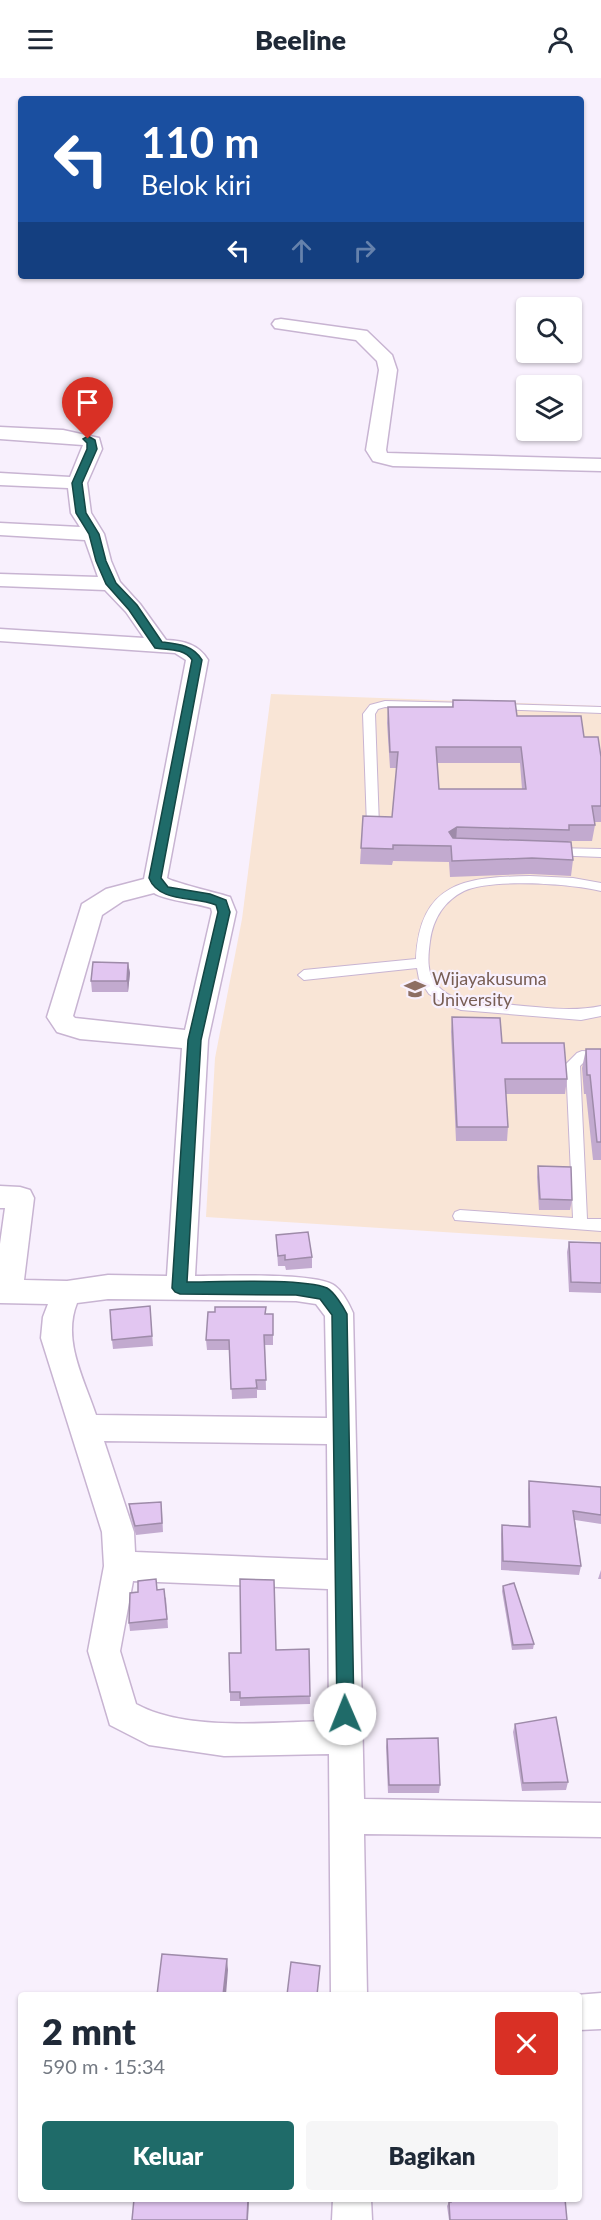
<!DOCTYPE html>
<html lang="id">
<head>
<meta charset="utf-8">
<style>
	body { margin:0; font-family:Lato,sans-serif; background:#f6f6f7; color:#1f2937; height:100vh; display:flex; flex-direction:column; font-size:22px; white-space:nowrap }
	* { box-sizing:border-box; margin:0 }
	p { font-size:20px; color:#747a83 }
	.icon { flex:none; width:33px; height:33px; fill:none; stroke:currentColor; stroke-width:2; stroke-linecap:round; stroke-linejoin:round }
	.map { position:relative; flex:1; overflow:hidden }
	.panel { position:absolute; left:18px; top:1914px; width:564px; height:210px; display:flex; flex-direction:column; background:#fff; border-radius:6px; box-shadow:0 2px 4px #0004 }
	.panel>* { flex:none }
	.banner { position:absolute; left:18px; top:18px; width:566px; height:183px; border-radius:6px; box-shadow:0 2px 4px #0004; background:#1a4fa0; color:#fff; overflow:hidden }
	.fabs { position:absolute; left:516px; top:219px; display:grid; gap:12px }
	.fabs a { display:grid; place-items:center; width:66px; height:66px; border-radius:6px; background:#fff; box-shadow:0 2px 4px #0004; font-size:30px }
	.pin { position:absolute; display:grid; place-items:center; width:51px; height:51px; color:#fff; margin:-62px -26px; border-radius:50% 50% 50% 0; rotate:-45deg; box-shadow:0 0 6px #0007 }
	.pin .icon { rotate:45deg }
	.me { position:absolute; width:66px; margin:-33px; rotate:359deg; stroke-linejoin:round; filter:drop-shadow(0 0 4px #0008) }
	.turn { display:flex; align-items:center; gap:21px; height:126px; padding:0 24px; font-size:27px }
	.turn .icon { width:78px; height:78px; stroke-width:2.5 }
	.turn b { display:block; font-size:42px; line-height:51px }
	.lanes { display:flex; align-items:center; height:57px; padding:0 24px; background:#0003; justify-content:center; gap:30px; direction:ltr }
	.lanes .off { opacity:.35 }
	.round { display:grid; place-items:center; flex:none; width:63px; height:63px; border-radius:6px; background:#f6f6f7 }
	.overview { display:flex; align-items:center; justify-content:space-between; height:102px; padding:0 24px }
	h1 { font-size:36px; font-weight:800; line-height:45px }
	.cta { display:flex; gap:12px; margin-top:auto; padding:12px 24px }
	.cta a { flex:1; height:69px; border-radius:6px; background:#1f6b69; color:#fff; font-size:24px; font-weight:800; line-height:69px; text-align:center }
	.cta a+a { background:#f6f6f7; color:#1f2937 }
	header { display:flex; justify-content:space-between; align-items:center; height:78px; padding:0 24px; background:#fff; font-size:27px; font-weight:800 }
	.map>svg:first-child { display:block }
	.education { fill:#f9e5d6 }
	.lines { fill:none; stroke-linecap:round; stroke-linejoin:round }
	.service-casing { stroke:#c8b4d2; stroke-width:2 }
	.minor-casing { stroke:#c8b4d2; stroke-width:3 }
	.service { fill:#fff; fill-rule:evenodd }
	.minor { fill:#fff; fill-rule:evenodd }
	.wall { fill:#c2aacf; fill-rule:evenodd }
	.shaded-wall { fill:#9e8ba9 }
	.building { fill:#e2c6f1; stroke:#9e8ba9; stroke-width:1.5; fill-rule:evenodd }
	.route { fill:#1f6b69; stroke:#144644; stroke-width:1.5 }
	.labels { text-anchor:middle; stroke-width:4.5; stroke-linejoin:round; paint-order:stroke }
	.education-label { font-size:18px; fill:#785e54; stroke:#f8f0fd; text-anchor:start }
</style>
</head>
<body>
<header><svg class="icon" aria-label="menu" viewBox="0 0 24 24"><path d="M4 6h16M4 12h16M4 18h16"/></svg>Beeline<svg class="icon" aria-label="person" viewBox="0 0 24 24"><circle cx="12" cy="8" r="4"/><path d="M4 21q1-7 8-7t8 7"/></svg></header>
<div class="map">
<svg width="601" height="2142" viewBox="0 0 601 2142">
	<rect width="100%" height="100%" fill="#f8f0fd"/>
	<path class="education" d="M271 616 601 628V1164L206 1139 215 980 242 841Z"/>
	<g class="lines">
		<defs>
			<path id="service" d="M385 623 470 625 475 628 470 631 385 629 378 631 375 636 379 748 373 752 367 748 363 636 370 627Z
				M498 626 601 629V635L494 631V627Z
				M554 770 601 771V779L550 777 548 774 550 771Z
				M530 798 573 800 601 805V813C572 806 492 800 464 813 444 823 433 841 430 863 428 878 426 896 437 907 443 914 451 919 460 921 472 926 488 925 501 926 534 928 568 935 601 928V938L581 942 461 932 442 924 429 916 419 901 417 890 304 902 298 897 304 892 416 881C420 804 465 799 530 798Z
				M582 973 601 974V984L585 983 580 988 587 1141H601V1153L455 1142 453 1138 455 1134 460 1132 573 1140 566 986 577 975Z"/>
			<path id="minor" d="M281 241 367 253 392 277 397 292 386 372 387 375 601 381V393L393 388 373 383 366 372 379 292 377 283 356 262 275 250 272 246 275 242Z
				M0 349 63 352 99 360 102 371 87 405 91 435 104 456 111 483 120 504 140 526 166 562C184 563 198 566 208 582L167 800C171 804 218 815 230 819L236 834 208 962 195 1198C220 1198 319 1194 335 1208 343 1214 349 1226 353 1235L364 1721 601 1725V1759L364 1756 367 1917H331L329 1676 224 1678 149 1667 110 1647 88 1573 104 1488 102 1454 41 1260 43 1239 48 1226 0 1225V1166L5 1130H0V1108L20 1109 30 1112 34 1120 24 1202 67 1203 108 1197 167 1198 182 970 80 961 57 954 47 939 82 826 106 811 144 801 186 582 175 575 0 563V551L144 560 126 534 105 512 0 508V496L98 499 85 462 0 457V445L80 449 71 435 68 410 0 407V395L70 399 83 367 0 361ZM154 815C164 822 196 825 211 830L212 834 185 952 75 940 73 938 102 837 123 823ZM108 1221 296 1223 316 1226 325 1238 327 1340 96 1337C84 1301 62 1262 77 1225ZM104 1363 327 1366 328 1482 135 1474 134 1454ZM133 1503 328 1511 329 1643C271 1644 187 1654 136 1626L120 1573Z
				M601 1915V1951L579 1952V1917H576Z
				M333 2121H371L372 2142H332Z"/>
		</defs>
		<use href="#service" class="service-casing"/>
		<use href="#minor" class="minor-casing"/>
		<use href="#service" class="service"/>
		<use href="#minor" class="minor"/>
	</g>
	<path class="wall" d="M453 622 517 638 584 659 601 679V744H594L595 747 592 763H568L573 782 571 798 530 796 450 799 449 784 393 783 392 787 360 786 361 770 392 739 397 690H390L387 645 388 629H452ZM437 685H520L522 711H439Z
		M128 885 130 895 128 914H92L91 903Z
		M452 939 502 965 567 1001 565 1016H506L508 1049 507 1063H456L451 954Z
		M586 971H601V1082H593L586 1016H584L582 990Z
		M538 1088 572 1122 570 1132H539L537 1099Z
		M276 1157 312 1179V1190L286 1192 285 1188H278Z
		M569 1164 601 1165V1215L569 1214 567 1174Z
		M150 1228 153 1268 113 1271 112 1262Z
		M266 1236H273V1267H265L266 1312H257V1320L232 1321 230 1272H207L206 1262Z
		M529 1403 601 1409V1446L575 1442 581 1488 579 1497 501 1492V1456L502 1447 528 1448V1413Z
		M129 1426 162 1433 163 1454 136 1457 130 1436Z
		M601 1492V1501H598Z
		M503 1508 534 1566 533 1571 512 1572 502 1513Z
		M157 1512 166 1520 168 1550 130 1553 129 1545Z
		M309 1571 310 1626 240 1628V1623H230V1614L276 1572Z
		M515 1646 568 1704 566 1712 522 1713 513 1654Z
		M387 1661 440 1707 439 1715H388L386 1669Z
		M450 2121H565L567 2142H449L447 2128 449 2124H450Z"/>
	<path class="shaded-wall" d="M457 749 456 765 449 754Z
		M128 885 130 895 128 914 127 903Z
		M227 1881 228 1892 226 1917H223Z
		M248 2121H249L248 2142H247Z"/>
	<path class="building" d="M453 622 515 623 517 638H581L584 659H598L601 679V728H592L595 747H569V752L457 749 449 754 453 760 571 764 573 782 532 780 452 783 451 768 393 767V771L361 770 363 738 392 739 398 674H390L388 629H453ZM436 669H521L526 711H439Z
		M93 884 128 885 127 903H91Z
		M452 939 500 940 502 965H564L567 1001H505L508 1049H457Z
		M586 971H601V1064H597L590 997H587Z
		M538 1088 571 1089 572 1122 540 1121Z
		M308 1154 312 1179 285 1182V1177L278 1178 276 1157Z
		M569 1164 601 1165V1205L571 1204Z
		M150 1228 152 1258 112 1262 110 1232Z
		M215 1229H266L265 1236H273V1257H264L266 1302H256L257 1310 231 1311 229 1262H206L208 1234H215Z
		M529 1403 601 1409V1437L573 1433 581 1488 503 1483 502 1447 530 1449Z
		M161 1424 162 1445 135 1448 129 1426Z
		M156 1501 157 1512 164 1511 167 1541 129 1545 130 1515 138 1514V1503Z
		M240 1501 274 1502 276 1572 309 1571 310 1618 240 1620V1614H230L229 1575H241Z
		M514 1505 534 1566 513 1567 503 1508Z
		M556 1639 568 1704 523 1705 515 1646Z
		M438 1660 440 1707H389L387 1661Z
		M162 1876 227 1881 223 1917H157Z
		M291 1884 320 1888 317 1917H287Z
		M134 2121H248L247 2142H132Z
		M451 2121H565L567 2142H450L449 2124H451Z"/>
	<path class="route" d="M88 358 95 362 97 371 82 405 86 435 99 456 106 483 116 505 137 527 162 564C178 566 193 567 202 582L161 800 168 809 210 816 226 822 230 834 201 962 187 1204C217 1204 303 1200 327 1210 334 1214 343 1228 347 1236L354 1636 351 1642 345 1644 339 1642 337 1636 332 1237 320 1221 296 1217 180 1216 175 1214 172 1210 188 962 218 834 216 827C194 818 159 825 149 800L192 582C184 570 167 572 155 570L129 532 106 506 96 483 89 456 76 435 72 405 87 371V365L83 361Z"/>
	<defs>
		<symbol id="university-bare" viewBox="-9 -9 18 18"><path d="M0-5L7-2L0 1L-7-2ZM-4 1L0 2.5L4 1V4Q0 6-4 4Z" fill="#8d6e63" stroke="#f8f0fd" stroke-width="2.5" paint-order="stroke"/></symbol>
	</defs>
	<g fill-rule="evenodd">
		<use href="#university-bare" x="400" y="896" width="30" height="30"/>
	</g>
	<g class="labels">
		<g class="education-label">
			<text x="432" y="907">Wijayakusuma<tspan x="432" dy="21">University</tspan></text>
		</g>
	</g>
</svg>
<div class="fabs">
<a><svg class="icon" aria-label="search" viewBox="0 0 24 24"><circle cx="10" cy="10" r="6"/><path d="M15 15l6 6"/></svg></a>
<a><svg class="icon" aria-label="layers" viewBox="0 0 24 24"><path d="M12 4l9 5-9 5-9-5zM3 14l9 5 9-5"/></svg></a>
</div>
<div class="pin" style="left:88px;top:361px;background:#d93025"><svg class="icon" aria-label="arrive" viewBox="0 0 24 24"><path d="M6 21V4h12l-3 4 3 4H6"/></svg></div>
<svg class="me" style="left:345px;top:1636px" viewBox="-20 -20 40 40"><circle r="19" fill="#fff"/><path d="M0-13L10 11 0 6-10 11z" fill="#1f6b69"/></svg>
<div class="banner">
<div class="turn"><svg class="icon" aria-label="left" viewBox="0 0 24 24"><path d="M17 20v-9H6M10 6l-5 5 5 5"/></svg><div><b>110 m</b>Belok kiri</div></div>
<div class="lanes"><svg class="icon" aria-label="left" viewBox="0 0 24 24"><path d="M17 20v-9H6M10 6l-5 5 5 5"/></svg><svg class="icon off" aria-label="ahead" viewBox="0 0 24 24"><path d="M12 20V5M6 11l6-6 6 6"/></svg><svg class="icon off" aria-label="right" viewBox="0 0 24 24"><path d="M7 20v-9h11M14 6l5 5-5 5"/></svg></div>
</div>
<section class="panel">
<div class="overview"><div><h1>2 mnt</h1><p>590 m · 15:34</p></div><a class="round" style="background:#d93025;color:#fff"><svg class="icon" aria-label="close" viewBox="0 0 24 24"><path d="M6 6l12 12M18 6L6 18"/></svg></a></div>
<div class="cta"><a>Keluar</a><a>Bagikan</a></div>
</section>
</div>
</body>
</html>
